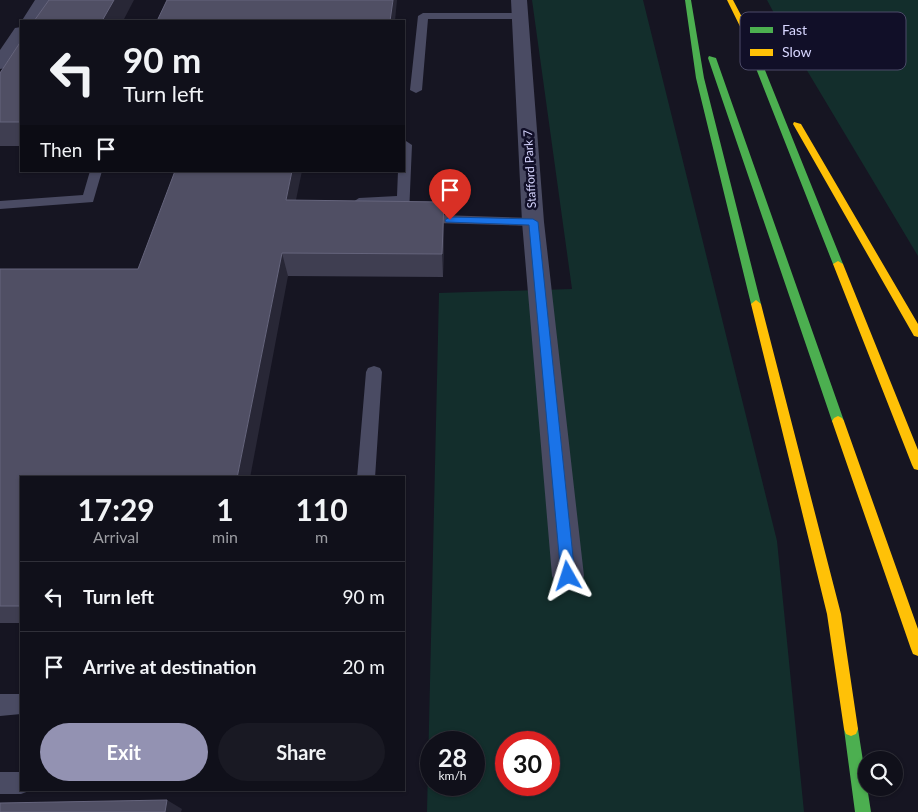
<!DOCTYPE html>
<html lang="en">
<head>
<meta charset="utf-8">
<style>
	body { margin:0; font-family:Lato,sans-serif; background:#191923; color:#f1f3f6; height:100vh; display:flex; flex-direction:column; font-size:19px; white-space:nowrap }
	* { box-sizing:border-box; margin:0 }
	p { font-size:16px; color:#9c9da2 }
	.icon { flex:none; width:28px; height:28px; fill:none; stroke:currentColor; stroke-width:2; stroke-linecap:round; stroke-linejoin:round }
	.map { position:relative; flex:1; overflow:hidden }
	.drawer { position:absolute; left:20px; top:476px; width:385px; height:315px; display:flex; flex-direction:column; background:#10101a; border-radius:0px; box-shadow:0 1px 4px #0004,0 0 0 1px #303039 }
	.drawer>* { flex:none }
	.top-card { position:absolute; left:20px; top:20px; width:385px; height:152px; border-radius:0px; box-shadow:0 1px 4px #0004,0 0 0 1px #303039; background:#10101a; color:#f1f3f6; overflow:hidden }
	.fabs { position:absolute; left:858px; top:751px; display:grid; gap:10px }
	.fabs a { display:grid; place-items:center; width:45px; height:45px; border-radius:50%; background:#10101a; box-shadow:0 1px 4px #0004,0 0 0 1px #303039; font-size:25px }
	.speed { position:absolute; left:420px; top:731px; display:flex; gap:10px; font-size:25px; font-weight:700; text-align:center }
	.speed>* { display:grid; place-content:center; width:65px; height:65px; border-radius:50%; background:#10101a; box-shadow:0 1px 4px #0004,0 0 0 1px #303039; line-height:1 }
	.speed small { font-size:12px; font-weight:400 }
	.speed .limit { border:8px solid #d22; background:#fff; color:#111 }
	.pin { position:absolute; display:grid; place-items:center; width:42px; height:42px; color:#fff; margin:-51px -21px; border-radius:50% 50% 50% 0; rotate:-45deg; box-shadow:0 0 5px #0007 }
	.pin .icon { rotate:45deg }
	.me { position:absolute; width:55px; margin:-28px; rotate:354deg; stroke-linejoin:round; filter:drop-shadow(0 0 4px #0008) }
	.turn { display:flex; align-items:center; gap:18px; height:105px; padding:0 20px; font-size:22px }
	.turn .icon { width:65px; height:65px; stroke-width:2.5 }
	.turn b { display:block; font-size:35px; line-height:42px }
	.then { display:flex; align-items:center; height:48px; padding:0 20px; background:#0003; gap:10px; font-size:19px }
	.eta { display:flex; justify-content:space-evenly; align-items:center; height:85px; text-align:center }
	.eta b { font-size:30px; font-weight:700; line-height:35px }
	.cta { display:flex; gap:10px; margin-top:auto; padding:10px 20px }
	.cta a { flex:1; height:58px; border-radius:30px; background:#9392b2; color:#fff; font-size:20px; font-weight:700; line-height:58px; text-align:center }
	.cta a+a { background:#191923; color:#f1f3f6 }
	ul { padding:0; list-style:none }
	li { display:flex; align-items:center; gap:15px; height:70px; padding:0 20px; border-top:1px solid #303039 }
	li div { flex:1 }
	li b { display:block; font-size:19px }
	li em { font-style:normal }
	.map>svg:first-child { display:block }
	.green { fill:#132e2c; fill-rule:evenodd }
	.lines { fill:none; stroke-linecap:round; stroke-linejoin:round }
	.lane { fill:#4a4b63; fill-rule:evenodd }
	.street { fill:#4a4b63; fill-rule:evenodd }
	.fast { fill:#4caf50; fill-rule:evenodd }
	.slow { fill:#ffc107; fill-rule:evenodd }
	.wall { fill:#3f3e51 }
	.shaded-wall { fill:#282736 }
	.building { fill:#504f64; stroke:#65647c }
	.route { fill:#1a73e8; stroke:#114b97 }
	.labels { text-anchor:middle; stroke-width:5; stroke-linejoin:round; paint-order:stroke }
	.street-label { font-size:12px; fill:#d7d6ff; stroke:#110f28 }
	.key { fill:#110f28; stroke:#4c4b68; stroke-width:1 }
	.key-label { font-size:14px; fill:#d7d6ff }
</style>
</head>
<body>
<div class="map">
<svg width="918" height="812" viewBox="0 0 918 812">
	<rect width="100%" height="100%" fill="#161522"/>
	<path class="green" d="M532 0H643L777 541 804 812H427L439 293 572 289ZM431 742H474V785H431ZM506 742H549V785H506Z
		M767 0H918V256L784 32Z"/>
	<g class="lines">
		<path class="lane" d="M423 13H521L526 16 521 19H428L422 90 416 93 410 90 418 16Z
			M406 141 412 145 409 214 533 218 538 219 540 222 538 225 533 226 402 222 395 218 396 204 354 205 353 202 359 198 397 196 398 171H404V142Z
			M90 171H102L93 202 0 209V201L83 195Z
			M374 366 380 368 382 372 375 478H357L366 372 368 368Z
			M0 694H21V714L0 716Z
			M0 772H21V790L29 791 21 794H0Z"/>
		<path class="street" d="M35 0H51L37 21 21 22Z
			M511 0H527L544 222 584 576 579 587 568 591 557 587 552 576 522 222Z
			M21 27V45L6 68 0 69V50L15 28Z"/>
		<path class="fast" d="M685 0H691L704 78 761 304 756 308 751 304 696 78Z
			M747 41 754 43 843 264 841 266 838 267 833 264 746 43Z
			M709 56 716 58 844 421 842 424H834L832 421 708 58Z
			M851 722 856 724 858 729 871 812H855L844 729 846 724Z"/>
		<path class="slow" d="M727 0H733L764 59 763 61 756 59Z
			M794 122 801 124 918 324V337L914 336 793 124Z
			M838 261 843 264 918 450V470L914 469 912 465 833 264Z
			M756 300 761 304 841 614 858 729 856 734 851 736 846 734 844 729 827 614 751 304Z
			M838 416 842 418 844 421 918 629V656L913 654 911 649 832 421 834 418Z"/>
	</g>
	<path class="wall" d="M21 41V146H0V73Z
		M296 200 444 225 443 277 288 276 21 478V623H0V269H138Z"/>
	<path class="shaded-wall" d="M114 0H134L123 21H102Z
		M393 0H397L395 21H390Z
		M292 171H302L291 224 286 200Z
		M444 202V225L443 277 442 254Z
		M282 253 288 276 250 478H237Z
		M167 800 182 809 181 812H165Z"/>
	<path class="building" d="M49 0H114L102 21H34Z
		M167 0H393L390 21H157Z
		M21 41V122H0V73Z
		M175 171H292L286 200 444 202 442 254 282 253 237 478H21V606H0V269H138Z
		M167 800 165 812H0V803Z"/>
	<path class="route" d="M450 217 533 219 538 222 575 576 573 580 568 582 563 580 561 576 529 225 446 222 445 220Z"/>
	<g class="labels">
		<g class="street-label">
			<text transform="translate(530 169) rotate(-93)" y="4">Stafford Park 7</text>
		</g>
	</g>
	<rect x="740" y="12" width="166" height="58" rx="8" class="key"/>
	<rect x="750" y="27" width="23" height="6" fill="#4caf50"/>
	<rect x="750" y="49" width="23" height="7" fill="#ffc107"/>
	<g class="key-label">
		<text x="782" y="35">Fast</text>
		<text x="782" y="57">Slow</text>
	</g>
</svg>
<div class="fabs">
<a><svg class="icon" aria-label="search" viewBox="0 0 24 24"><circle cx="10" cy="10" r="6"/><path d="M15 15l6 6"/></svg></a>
</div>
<div class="speed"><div>28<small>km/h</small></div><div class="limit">30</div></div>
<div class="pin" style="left:450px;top:220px;background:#d93025"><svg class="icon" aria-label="arrive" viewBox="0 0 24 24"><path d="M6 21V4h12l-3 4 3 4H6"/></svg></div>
<svg class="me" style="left:568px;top:576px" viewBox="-20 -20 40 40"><path d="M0-17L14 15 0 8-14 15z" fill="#1a73e8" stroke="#fff" stroke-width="4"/></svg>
<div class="top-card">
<div class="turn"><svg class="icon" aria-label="left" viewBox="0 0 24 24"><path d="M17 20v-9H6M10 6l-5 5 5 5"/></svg><div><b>90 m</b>Turn left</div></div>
<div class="then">Then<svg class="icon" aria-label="arrive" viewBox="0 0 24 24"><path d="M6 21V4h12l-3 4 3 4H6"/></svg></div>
</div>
<section class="drawer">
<div class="eta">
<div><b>17:29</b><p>Arrival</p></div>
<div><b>1</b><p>min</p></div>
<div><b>110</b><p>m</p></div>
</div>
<ul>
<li><svg class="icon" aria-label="left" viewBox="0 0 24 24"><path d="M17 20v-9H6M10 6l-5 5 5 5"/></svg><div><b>Turn left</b></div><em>90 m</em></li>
<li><svg class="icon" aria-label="arrive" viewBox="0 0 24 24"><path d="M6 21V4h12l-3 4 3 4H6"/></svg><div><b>Arrive at destination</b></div><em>20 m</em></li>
</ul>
<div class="cta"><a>Exit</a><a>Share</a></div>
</section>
</div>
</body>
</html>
